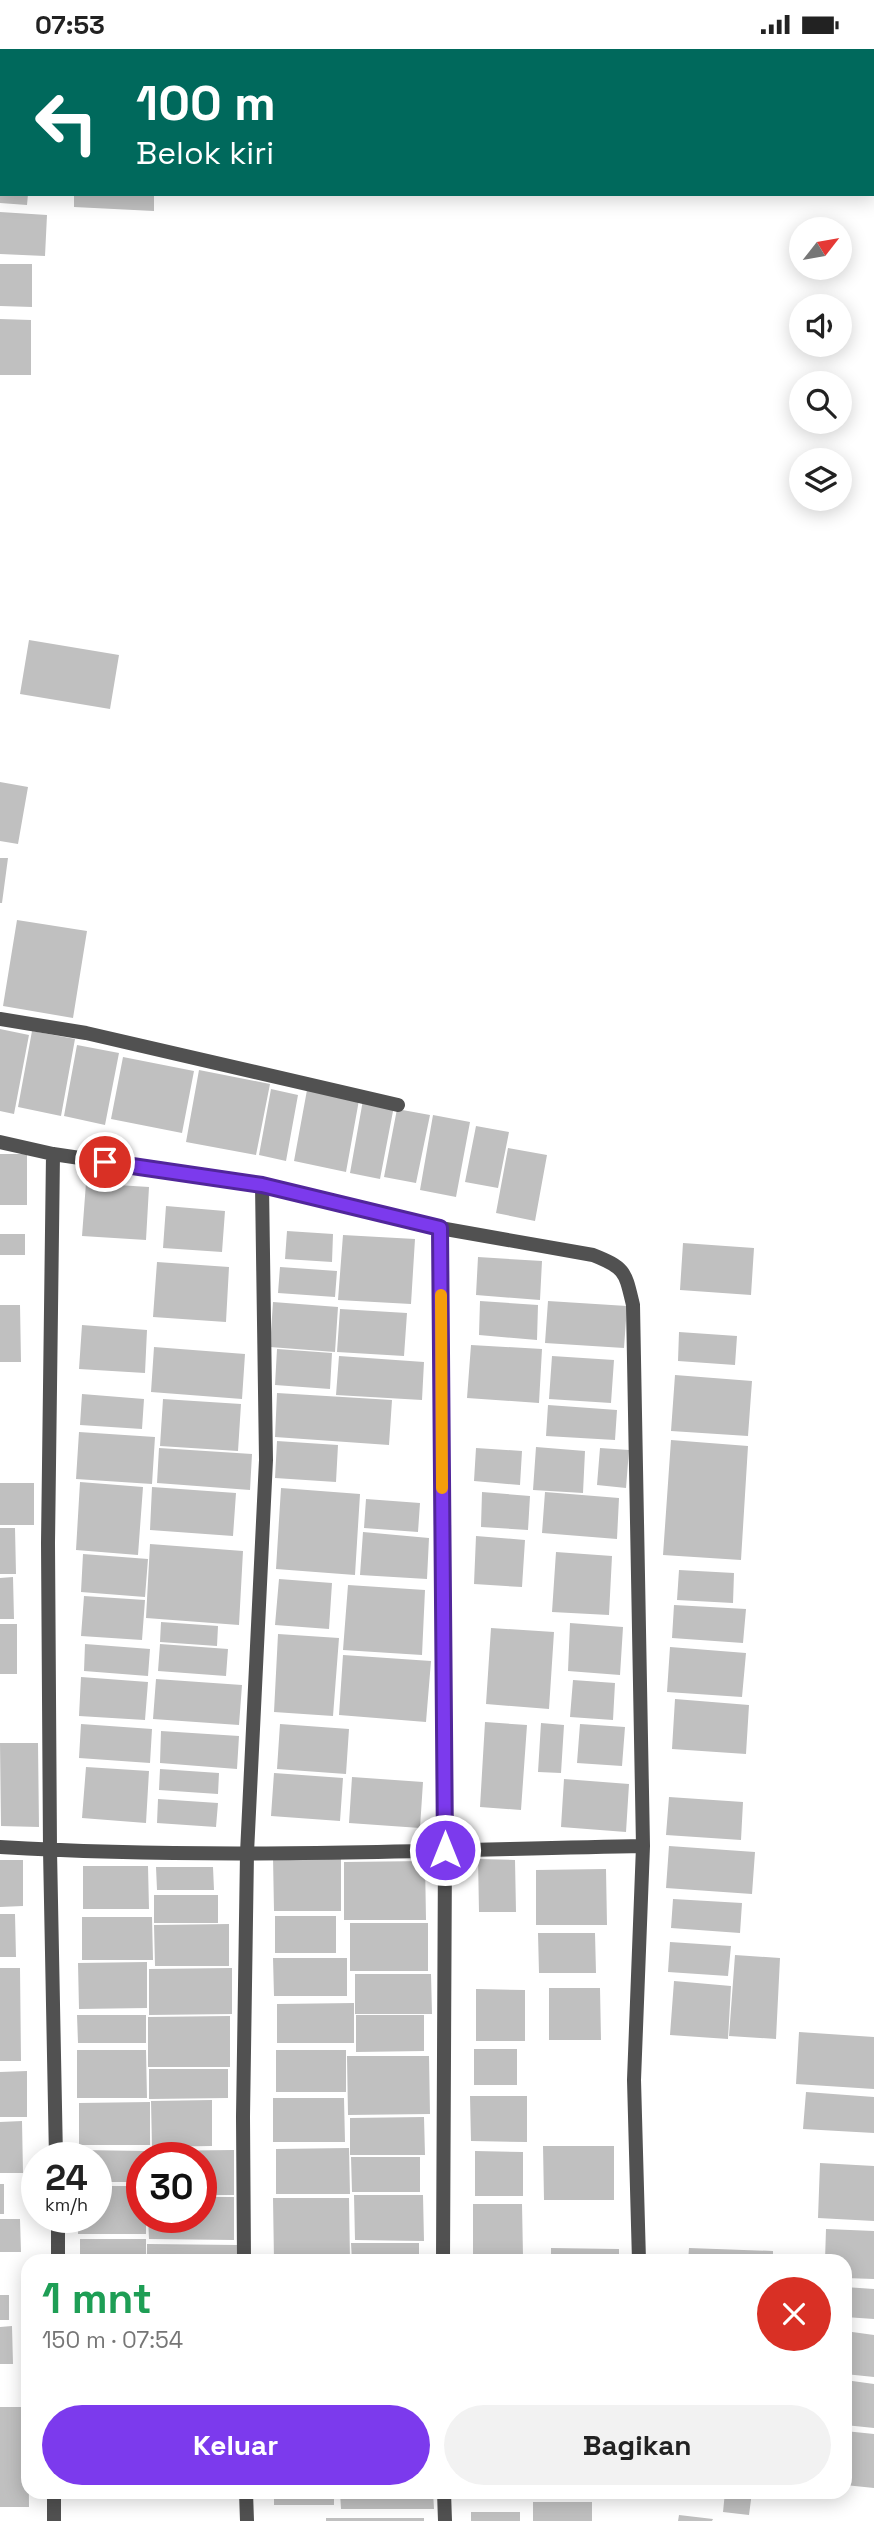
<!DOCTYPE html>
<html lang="id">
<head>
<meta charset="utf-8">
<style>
	body { margin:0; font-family:"Space Grotesk",sans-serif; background:#f2f2f2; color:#222; height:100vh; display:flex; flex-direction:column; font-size:26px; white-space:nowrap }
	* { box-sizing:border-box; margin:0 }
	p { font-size:23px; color:#767676 }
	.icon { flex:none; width:38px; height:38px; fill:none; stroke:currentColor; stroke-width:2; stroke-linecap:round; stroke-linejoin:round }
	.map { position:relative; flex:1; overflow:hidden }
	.details { position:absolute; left:21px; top:2205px; width:831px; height:245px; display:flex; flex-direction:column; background:#fff; border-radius:21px; box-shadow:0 4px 18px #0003 }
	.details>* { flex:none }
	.top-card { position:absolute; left:0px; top:0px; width:875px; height:147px; box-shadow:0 4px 18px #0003; background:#00695c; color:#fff; overflow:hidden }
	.needle { width:46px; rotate:59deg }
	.buttons { position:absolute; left:789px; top:168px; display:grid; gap:14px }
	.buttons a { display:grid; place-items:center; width:63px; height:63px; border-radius:50%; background:#fff; box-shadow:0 4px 18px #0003; font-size:35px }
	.speed { position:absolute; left:21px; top:2093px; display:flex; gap:14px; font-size:35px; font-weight:700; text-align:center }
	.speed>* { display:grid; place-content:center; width:91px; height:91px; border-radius:50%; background:#fff; box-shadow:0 4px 18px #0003; line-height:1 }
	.speed small { font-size:18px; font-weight:400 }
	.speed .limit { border:10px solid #d22; background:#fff; color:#111 }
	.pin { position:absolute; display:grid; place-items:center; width:60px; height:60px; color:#fff; margin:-30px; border:4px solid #fff; border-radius:50%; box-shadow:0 2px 7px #0007 }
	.me { position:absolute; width:77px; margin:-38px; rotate:0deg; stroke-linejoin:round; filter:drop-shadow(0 0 5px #0008) }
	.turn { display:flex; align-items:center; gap:24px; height:147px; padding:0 21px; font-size:32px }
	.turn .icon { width:91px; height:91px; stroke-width:2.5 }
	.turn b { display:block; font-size:49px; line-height:60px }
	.round { display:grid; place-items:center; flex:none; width:74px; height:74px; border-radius:37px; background:#f2f2f2 }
	.head { display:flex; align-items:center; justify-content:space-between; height:119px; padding:0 21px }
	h1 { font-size:42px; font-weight:700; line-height:52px; color:#1e9e55 }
	.button { display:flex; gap:14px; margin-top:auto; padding:14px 21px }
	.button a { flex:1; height:80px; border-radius:42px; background:#7c3aed; color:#fff; font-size:28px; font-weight:700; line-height:80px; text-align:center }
	.button a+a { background:#f2f2f2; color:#222 }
	.status { display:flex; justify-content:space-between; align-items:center; height:49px; padding:0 35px; background:#fff; direction:ltr }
	.status svg { height:19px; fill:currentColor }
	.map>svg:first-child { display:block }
	.building { fill:#c0c0c0 }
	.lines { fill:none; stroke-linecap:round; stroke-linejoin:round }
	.street { stroke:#515151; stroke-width:14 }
	.route-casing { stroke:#51269a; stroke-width:18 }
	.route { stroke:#7c3aed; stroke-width:12 }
	.slow { stroke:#f59e0b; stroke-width:12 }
</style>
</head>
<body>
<div class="status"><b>07:53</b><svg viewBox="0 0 49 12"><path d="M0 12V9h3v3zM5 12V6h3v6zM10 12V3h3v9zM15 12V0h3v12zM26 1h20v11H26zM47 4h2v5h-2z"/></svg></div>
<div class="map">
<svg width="874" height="2472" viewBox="0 0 874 2472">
	<rect width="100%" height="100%" fill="#fff"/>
	<path class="building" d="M0 145H28L27 156 0 154Z
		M74 145H154V162L74 158Z
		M0 163 47 166 45 207 0 205Z
		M0 215H32V258L0 257Z
		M0 270 31 271V326H0Z
		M29 591 119 606 110 660 20 645Z
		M0 733 28 738 18 795 0 792Z
		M0 809H8L2 854H0Z
		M17 871 87 882 73 969 3 957Z
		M0 980 29 986 14 1065 0 1062Z
		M32 982 75 990 61 1067 18 1058Z
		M77 996 119 1004 105 1076 64 1067Z
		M123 1008 194 1022 182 1084 111 1070Z
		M199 1021 270 1035 256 1106 186 1093Z
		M271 1040 298 1046 286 1112 259 1106Z
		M307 1041 359 1051 346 1123 294 1112Z
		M363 1051 394 1057 380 1130 350 1124Z
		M397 1060 430 1066 416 1134 384 1128Z
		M433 1066 470 1073 456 1148 420 1141Z
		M476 1077 509 1083 498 1139 465 1133Z
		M508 1099 547 1106 535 1172 496 1164Z
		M0 1105H27V1156H0Z
		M86 1134 149 1138 146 1191 82 1187Z
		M166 1157 225 1162 222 1203 163 1199Z
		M287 1182 333 1185 332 1213 285 1210Z
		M0 1185H25V1206H0Z
		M343 1186 415 1190 411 1255 338 1251Z
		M683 1194 754 1199 751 1246 680 1241Z
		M478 1208 542 1212 540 1251 476 1246Z
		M157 1213 229 1218 226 1273 153 1268Z
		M280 1218 337 1222 335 1248 278 1244Z
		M480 1252 538 1256 537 1291 479 1286Z
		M548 1252 627 1257 624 1299 545 1294Z
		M273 1253 338 1258 335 1303 270 1298Z
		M0 1256H20L21 1313H0Z
		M340 1260 407 1264 404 1307 337 1303Z
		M82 1276 147 1281 145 1324 79 1320Z
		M679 1283 737 1287 735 1316 678 1312Z
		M471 1296 542 1300 539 1354 467 1349Z
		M154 1298 245 1305 242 1350 151 1343Z
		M277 1300 332 1304 330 1340 275 1336Z
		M339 1307 424 1313 422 1351 336 1346Z
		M552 1307 614 1311 611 1354 549 1350Z
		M675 1326 752 1332 748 1387 671 1382Z
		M277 1344 392 1351 389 1396 275 1388Z
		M82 1345 144 1350 142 1380 80 1376Z
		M163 1350 241 1355 238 1402 160 1397Z
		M548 1356 617 1361 615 1391 546 1387Z
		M79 1383 155 1388 152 1435 76 1430Z
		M671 1391 748 1397 741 1511 663 1506Z
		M277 1392 338 1396 336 1433 275 1429Z
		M536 1398 585 1402 583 1444 533 1441Z
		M159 1399 252 1405 250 1441 157 1434Z
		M476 1399 522 1402 520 1436 474 1432Z
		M600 1399 629 1401 626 1439 597 1436Z
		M80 1433 143 1438 138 1506 76 1501Z
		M0 1434H34V1476H0Z
		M152 1438 236 1444 233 1487 150 1481Z
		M281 1439 360 1445 355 1526 276 1520Z
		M482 1443 530 1447 528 1481 481 1478Z
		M545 1443 619 1449 617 1490 542 1484Z
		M366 1450 420 1454 418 1483 364 1479Z
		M0 1479H15L16 1525H0Z
		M363 1483 429 1489 427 1530 360 1526Z
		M476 1487 525 1491 522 1538 474 1535Z
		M150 1495 243 1502 239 1576 146 1569Z
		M556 1503 612 1507 609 1566 552 1563Z
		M83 1505 148 1510 145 1548 81 1543Z
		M679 1521 734 1524 733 1554 677 1551Z
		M13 1528 14 1570H0V1529Z
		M279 1530 332 1534 329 1580 275 1576Z
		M348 1536 425 1541 422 1606 343 1601Z
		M84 1547 145 1551 142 1591 81 1587Z
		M674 1556 746 1560 743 1594 672 1589Z
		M161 1573 218 1577 217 1597 160 1593Z
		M570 1574 623 1578 620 1626 568 1622Z
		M0 1575H17V1625H0Z
		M491 1579 554 1583 549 1660 486 1655Z
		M278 1585 339 1589 333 1667 274 1663Z
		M85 1595 150 1600 148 1627 84 1622Z
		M160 1595 228 1600 226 1627 158 1622Z
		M670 1598 746 1604 742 1648 667 1643Z
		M343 1606 431 1612 426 1673 339 1666Z
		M81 1628 148 1633 145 1671 79 1667Z
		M156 1630 242 1636 239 1676 153 1670Z
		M573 1631 615 1634 613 1671 570 1668Z
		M675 1650 749 1656 746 1705 672 1700Z
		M485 1673 527 1676 521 1761 480 1758Z
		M541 1674 564 1676 561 1724 538 1723Z
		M81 1675 152 1680 150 1714 79 1709Z
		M280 1675 349 1680 346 1725 277 1720Z
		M580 1675 625 1678 622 1717 577 1714Z
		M161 1682 239 1687 237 1720 160 1714Z
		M0 1694H38L39 1778 1 1777Z
		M86 1718 149 1722 146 1774 82 1769Z
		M160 1720 219 1724 218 1745 159 1741Z
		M274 1724 343 1729 340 1772 271 1767Z
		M352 1728 423 1733 420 1779 349 1774Z
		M564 1730 629 1735 626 1783 561 1778Z
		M669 1748 743 1753 741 1791 666 1786Z
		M158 1750 218 1754 216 1778 157 1774Z
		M669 1797 755 1803 752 1845 666 1839Z
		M273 1808H341V1862H274Z
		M478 1810 515 1811 516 1863H479Z
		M0 1811H23V1857L0 1858Z
		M425 1812 426 1871H344V1813Z
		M83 1817H148L149 1860H83Z
		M156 1818H213L214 1841H157Z
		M606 1820 607 1876H536V1821Z
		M154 1846H218V1874H154Z
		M673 1850 742 1854 740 1884 671 1879Z
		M0 1865H15L16 1908H0Z
		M275 1867H336V1904H275Z
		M82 1868H152L153 1911H82Z
		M350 1874H428V1922H350Z
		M229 1875V1917H155L154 1876Z
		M538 1884H595L596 1924H539Z
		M670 1893 731 1897 728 1927 668 1923Z
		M735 1906 780 1909 776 1990 729 1987Z
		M273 1909H347V1947H274Z
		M147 1913V1959L79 1960 78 1914Z
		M0 1919H20L21 2012H0Z
		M232 1919V1965L149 1966V1920Z
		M355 1925H431L432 1965H355Z
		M674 1932 731 1937 728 1990 670 1986Z
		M549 1939H600L601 1991H549Z
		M476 1940 525 1941V1992H476Z
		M354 1954V1994H277V1955Z
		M77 1966H146V1994H78Z
		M356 1966H424V2002L356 2003Z
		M230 1967V2018H148V1968Z
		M799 1983 874 1988V2040L796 2035Z
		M474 2000H517V2036H474Z
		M77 2001H146L147 2049H77Z
		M276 2001H346V2043H276Z
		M347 2007H429L430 2065 348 2066Z
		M149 2020H228V2049L149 2050Z
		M27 2022V2068H0V2023Z
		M806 2043 874 2048V2084L803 2080Z
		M470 2047H527V2093L471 2092Z
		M273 2049H344L345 2093H273Z
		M212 2051V2097L152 2098 151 2052Z
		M150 2053V2096H79V2054Z
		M424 2068 425 2106H350V2069Z
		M22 2072 23 2124H0V2073Z
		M543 2097H614V2151H544Z
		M349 2099 350 2145H276V2100Z
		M80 2101 146 2102 147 2109H142V2133H96V2109H80Z
		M234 2101V2146H201V2109H149V2102Z
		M475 2102 523 2103V2147H475Z
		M351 2108H420V2143H352Z
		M820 2114 874 2117V2172L818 2169Z
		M0 2135H4V2165H0Z
		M96 2137H142V2168H146V2185H78V2168H96Z
		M354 2146H423L424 2192 355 2191Z
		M201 2148H234V2191L149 2190 148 2168H201Z
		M273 2149H349L350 2212H274Z
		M473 2155H522L523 2207H473Z
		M0 2170H20L21 2203H0Z
		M826 2180 874 2182V2230L845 2229V2212H825Z
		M80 2190H146V2212H80Z
		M351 2194H419V2212H352Z
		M147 2195 237 2196 238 2212H147Z
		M551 2199 619 2200V2212H551Z
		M689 2199 773 2202V2212H688Z
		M845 2238 874 2240V2270L845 2268Z
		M0 2246H9V2271H0Z
		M12 2277 13 2315H0V2278Z
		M845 2282 874 2286V2328L845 2325Z
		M845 2331 874 2335V2379L845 2376Z
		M0 2358H28L29 2458H0Z
		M845 2382 874 2385V2439L845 2436Z
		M80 2443H165V2445L80 2446Z
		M171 2443H233V2447L171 2448Z
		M274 2443H334V2456H274Z
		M340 2443H433L434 2460H341Z
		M477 2443H528V2450H477Z
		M725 2443H752L749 2466 723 2463Z
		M533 2453H592V2472H533Z
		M471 2463H520V2472H471Z
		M679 2466 713 2470 712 2472H678Z
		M326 2469H424V2472H326Z"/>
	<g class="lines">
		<path class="street" d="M0 970 86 984 398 1056
			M0 1093 53 1105 262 1136 440 1179 593 1206C626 1219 625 1223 633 1256L643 1797 634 2031 639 2212
			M53 1105 48 1494 50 1801 56 2109
			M440 1179 445 1801 443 2212
			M0 1798C214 1811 429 1801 643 1797
			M58 2212V2168
			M244 2212 243 2068 247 1804 266 1411 262 1136
			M246 2443 247 2472
			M444 2443 445 2472
			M54 2472V2443"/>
	</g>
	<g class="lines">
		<defs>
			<path id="route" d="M105 1113 262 1136 440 1179 445 1801"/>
		</defs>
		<use href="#route" class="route-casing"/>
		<use href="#route" class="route"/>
		<path class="slow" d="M441 1246 442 1439"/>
	</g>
</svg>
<div class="buttons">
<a><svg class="needle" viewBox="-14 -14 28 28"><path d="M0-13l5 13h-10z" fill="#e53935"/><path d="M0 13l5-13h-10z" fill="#767676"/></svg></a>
<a><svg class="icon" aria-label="sound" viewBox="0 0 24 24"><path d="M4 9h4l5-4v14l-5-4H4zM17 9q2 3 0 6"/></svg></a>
<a><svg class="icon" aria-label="search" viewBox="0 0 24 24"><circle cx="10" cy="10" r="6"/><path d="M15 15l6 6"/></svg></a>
<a><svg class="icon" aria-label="layers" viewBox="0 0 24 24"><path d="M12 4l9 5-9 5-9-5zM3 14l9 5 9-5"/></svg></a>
</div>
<div class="speed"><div>24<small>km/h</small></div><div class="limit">30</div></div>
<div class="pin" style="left:105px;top:1113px;background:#d93025"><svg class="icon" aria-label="arrive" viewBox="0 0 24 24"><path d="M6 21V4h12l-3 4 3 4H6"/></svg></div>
<svg class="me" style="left:445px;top:1801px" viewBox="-20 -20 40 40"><circle r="17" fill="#7c3aed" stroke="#fff" stroke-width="3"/><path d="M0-11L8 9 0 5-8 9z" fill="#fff"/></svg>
<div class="top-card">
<div class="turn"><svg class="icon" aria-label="left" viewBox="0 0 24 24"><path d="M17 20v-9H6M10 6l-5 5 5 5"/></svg><div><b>100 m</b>Belok kiri</div></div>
</div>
<section class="details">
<div class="head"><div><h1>1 mnt</h1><p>150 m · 07:54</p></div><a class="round" style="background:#d93025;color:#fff"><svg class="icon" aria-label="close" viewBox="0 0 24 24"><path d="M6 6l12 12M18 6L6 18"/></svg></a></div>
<div class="button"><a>Keluar</a><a>Bagikan</a></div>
</section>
</div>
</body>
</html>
